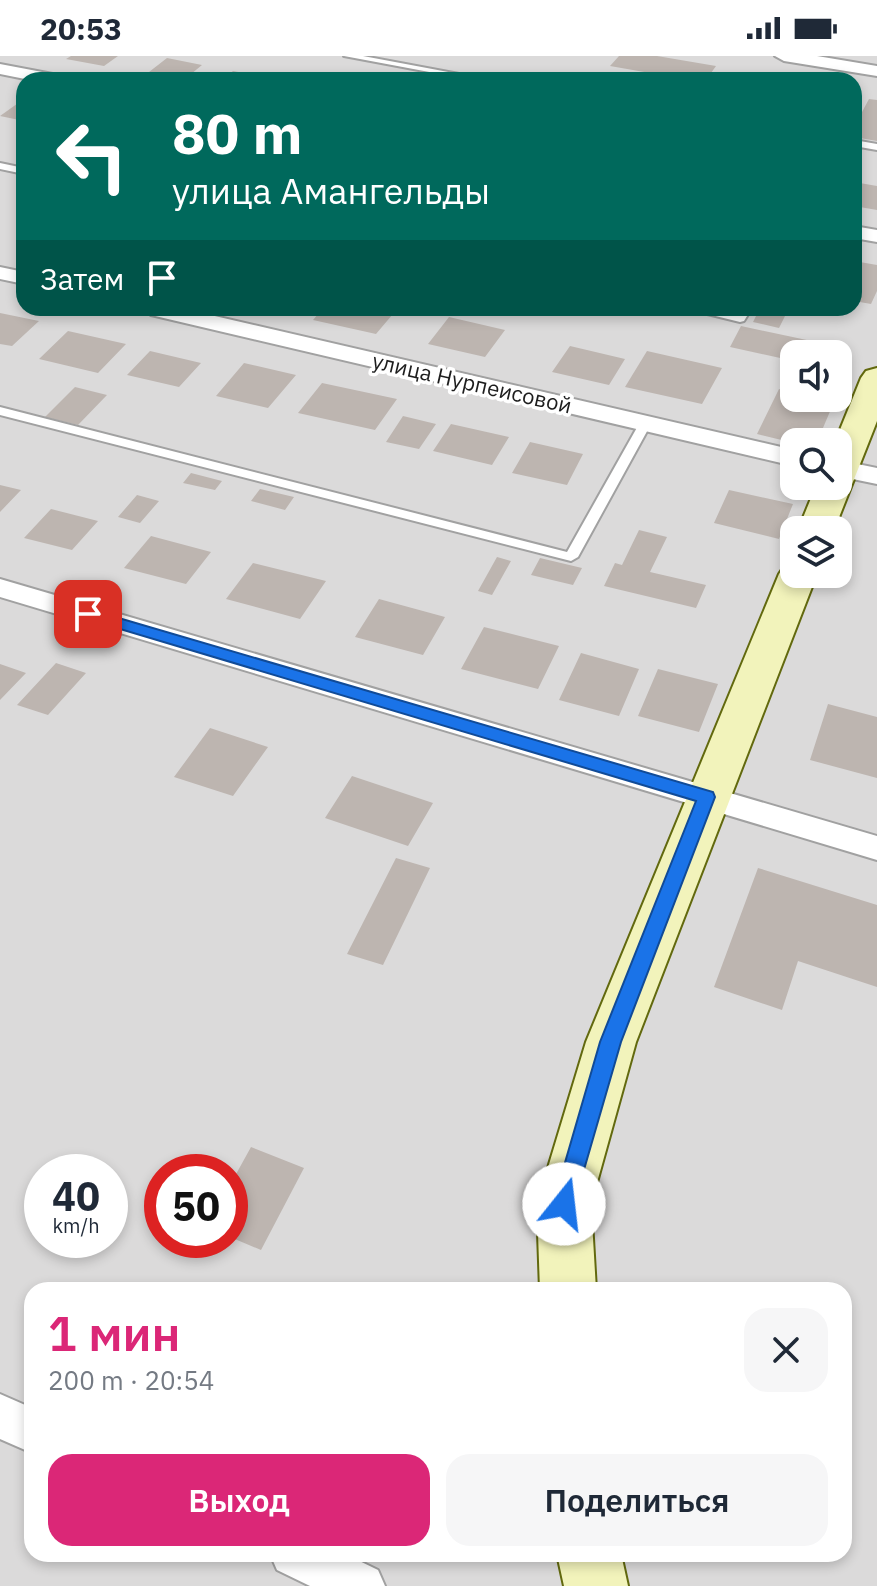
<!DOCTYPE html>
<html lang="ru">
<head>
<meta charset="utf-8">
<style>
	body { margin:0; font-family:"IBM Plex Sans",sans-serif; background:#f6f6f7; color:#1f2937; height:100vh; display:flex; flex-direction:column; font-size:30px; white-space:nowrap }
	* { box-sizing:border-box; margin:0 }
	p { font-size:26px; color:#747a83 }
	.icon { flex:none; width:44px; height:44px; fill:none; stroke:currentColor; stroke-width:2; stroke-linecap:round; stroke-linejoin:round }
	.map { position:relative; flex:1; overflow:hidden }
	.details { position:absolute; left:24px; top:1226px; width:828px; height:280px; display:flex; flex-direction:column; background:#fff; border-radius:24px; box-shadow:0 4px 12px #0003 }
	.details>* { flex:none }
	.banner { position:absolute; left:16px; top:16px; width:846px; height:244px; border-radius:24px; box-shadow:0 4px 12px #0003; background:#00695c; color:#fff; overflow:hidden }
	.controls { position:absolute; left:780px; top:284px; display:grid; gap:16px }
	.controls a { display:grid; place-items:center; width:72px; height:72px; border-radius:16px; background:#fff; box-shadow:0 4px 12px #0003; font-size:40px }
	.speed { position:absolute; left:24px; top:1098px; display:flex; gap:16px; font-size:40px; font-weight:700; text-align:center }
	.speed>* { display:grid; place-content:center; width:104px; height:104px; border-radius:50%; background:#fff; box-shadow:0 4px 12px #0003; line-height:1 }
	.speed small { font-size:20px; font-weight:400 }
	.speed .limit { border:12px solid #d22; background:#fff; color:#111 }
	.pin { position:absolute; display:grid; place-items:center; width:68px; height:68px; color:#fff; margin:-34px; border-radius:16px; box-shadow:0 4px 12px #0006 }
	.me { position:absolute; width:88px; margin:-44px; rotate:16deg; stroke-linejoin:round; filter:drop-shadow(0 0 6px #0008) }
	.turn { display:flex; align-items:center; gap:28px; height:168px; padding:0 24px; font-size:36px }
	.turn .icon { width:104px; height:104px; stroke-width:2.5 }
	.turn b { display:block; font-size:56px; line-height:68px }
	.then { display:flex; align-items:center; height:76px; padding:0 24px; background:#0003; gap:16px; font-size:30px }
	.round { display:grid; place-items:center; flex:none; width:84px; height:84px; border-radius:24px; background:#f6f6f7 }
	.summary { display:flex; align-items:center; justify-content:space-between; height:136px; padding:0 24px }
	h1 { font-size:48px; font-weight:600; line-height:60px; color:#db2777 }
	.action { display:flex; gap:16px; margin-top:auto; padding:16px 24px }
	.action a { flex:1; height:92px; border-radius:24px; background:#db2777; color:#fff; font-size:32px; font-weight:600; line-height:92px; text-align:center }
	.action a+a { background:#f6f6f7; color:#1f2937 }
	.status { display:flex; justify-content:space-between; align-items:center; height:56px; padding:0 40px; background:#fff; direction:ltr }
	.status svg { height:22px; fill:currentColor }
	.map>svg:first-child { display:block }
	.residential { fill:#dbdada; fill-rule:evenodd }
	.building { fill:#bdb5b0 }
	.lines { fill:none; stroke-linecap:round; stroke-linejoin:round }
	.service-casing { stroke:#a1a1a1; stroke-width:4 }
	.minor-casing { stroke:#a1a1a1; stroke-width:4 }
	.secondary-casing { stroke:#62690e; stroke-width:4 }
	.service { fill:#fff; fill-rule:evenodd }
	.minor { fill:#fff; fill-rule:evenodd }
	.secondary { fill:#f2f3bb; fill-rule:evenodd }
	.route { fill:#1a73e8; stroke:#114b97; stroke-width:2 }
	.labels { text-anchor:middle; stroke-width:7; stroke-linejoin:round; paint-order:stroke }
	.far-street-label { font-size:22px; fill:#1d1d1d; stroke:#fff }
</style>
</head>
<body>
<div class="status"><b>20:53</b><svg viewBox="0 0 49 12"><path d="M0 12V9h3v3zM5 12V6h3v6zM10 12V3h3v9zM15 12V0h3v12zM26 1h20v11H26zM47 4h2v5h-2z"/></svg></div>
<div class="map">
<svg width="877" height="1530" viewBox="0 0 877 1530">
	<rect width="100%" height="100%" fill="#ede9e3"/>
	<path class="residential" d="M0 0H877V1530H0ZM24 24H854V252H24ZM794 298H838V342H794ZM794 386H838V430H794ZM794 474H838V518H794ZM42 1116H110V1184H42ZM162 1116H230V1184H162ZM32 1234H844V1498H32Z"/>
	<path class="building" d="M71 0H118L104 10 66 3Z
		M619 0H657L716 10 706 24H690L610 10Z
		M167 2 202 9 185 23 149 16Z
		M233 15 271 22 222 24Z
		M869 43 877 44V85L854 81V71Z
		M21 45H24V65L0 60Z
		M854 126 877 130V154L854 150Z
		M854 205 877 209V235L871 248 854 245Z
		M323 252H398L376 278 313 264Z
		M759 254 785 260 779 272 753 266Z
		M0 257 39 265 12 290 0 288Z
		M449 261 505 274 485 301 428 288Z
		M741 270 849 293 838 318V298H794V305L730 291Z
		M68 275 126 288 98 317 39 303Z
		M570 290 625 303 609 329 552 316Z
		M150 295 201 307 179 331 127 319Z
		M647 295 722 312 702 348 625 331Z
		M244 307 296 319 268 352 216 340Z
		M322 327 397 343 375 374 298 357Z
		M75 331 107 339 78 369 45 361Z
		M779 333 794 337V342L834 346 817 386 794 387 757 378Z
		M403 360 436 368 419 393 386 386Z
		M451 368 509 381 492 409 433 395Z
		M530 386 583 398 567 429 512 417Z
		M191 417 222 425 215 434 183 427Z
		M0 429 21 434 0 456Z
		M260 433 294 441 285 454 251 445Z
		M729 434 793 448 779 483 714 467Z
		M137 439 159 445 140 467 118 461Z
		M51 453 98 465 72 494 24 482Z
		M639 474 667 481 650 516 706 529 696 552 604 530 615 507 622 509Z
		M151 480 211 496 186 528 124 512Z
		M497 501 511 505 492 539 478 535Z
		M540 502 582 512 573 529 531 519Z
		M253 507 326 525 300 563 226 543Z
		M379 543 445 561 423 599 355 581Z
		M484 571 559 590 538 633 461 613Z
		M581 597 639 613 619 660 559 644Z
		M56 607 86 617 48 659 17 649Z
		M0 608 26 617 0 644Z
		M658 613 718 628 699 676 638 660Z
		M828 648 877 661V722L810 704Z
		M210 672 268 691 233 740 174 721Z
		M352 720 433 747 408 790 325 762Z
		M396 802 430 812 383 909 347 898Z
		M758 812 877 849V931L798 905 782 954 714 931Z
		M251 1091 304 1112 261 1194 230 1181V1129Z"/>
	<g class="lines">
		<defs>
			<path id="service" d="M344 0H363L491 24H472Z
				M854 84 877 88V94L854 90Z
				M0 107 24 112V118L0 113Z
				M683 252H704L737 259 740 252H752L744 265 740 266Z
				M0 351 567 496 639 368 645 364 651 368 578 501 571 505 0 359Z"/>
			<path id="minor" d="M775 0H817L877 10V20L784 5Z
				M0 8 58 19 67 24H30L0 18Z
				M854 170 877 174V186L854 182Z
				M0 211 24 216V228L0 223Z
				M140 252H180L794 394V410L151 259Z
				M838 404 877 412V428L838 420Z
				M0 523 877 780V804L0 541Z
				M0 1338 32 1352V1397L0 1383Z
				M270 1498H345L378 1514 385 1530H310L277 1514Z"/>
			<path id="secondary" d="M877 312V365L834 474H798L816 430H838V386H835L861 322 866 315Z
				M794 507V518H817L636 986 591 1148 596 1234H540L537 1148 586 986 779 518 785 509Z
				M557 1498H621L628 1530H564Z"/>
		</defs>
		<use href="#service" class="service-casing"/>
		<use href="#minor" class="minor-casing"/>
		<use href="#secondary" class="secondary-casing"/>
		<use href="#service" class="service"/>
		<use href="#minor" class="minor"/>
		<use href="#secondary" class="secondary"/>
	</g>
	<path class="route" d="M88 553 713 736 715 741 621 986 572 1155 564 1158 556 1155 553 1148 600 986 696 745 83 562 80 558Z"/>
	<g class="labels">
		<g class="far-street-label">
			<text transform="translate(472 327) rotate(13)" y="8">улица Нурпеисовой</text>
		</g>
	</g>
</svg>
<div class="controls">
<a><svg class="icon" aria-label="sound" viewBox="0 0 24 24"><path d="M4 9h4l5-4v14l-5-4H4zM17 9q2 3 0 6"/></svg></a>
<a><svg class="icon" aria-label="search" viewBox="0 0 24 24"><circle cx="10" cy="10" r="6"/><path d="M15 15l6 6"/></svg></a>
<a><svg class="icon" aria-label="layers" viewBox="0 0 24 24"><path d="M12 4l9 5-9 5-9-5zM3 14l9 5 9-5"/></svg></a>
</div>
<div class="speed"><div>40<small>km/h</small></div><div class="limit">50</div></div>
<div class="pin" style="left:88px;top:558px;background:#d93025"><svg class="icon" aria-label="arrive" viewBox="0 0 24 24"><path d="M6 21V4h12l-3 4 3 4H6"/></svg></div>
<svg class="me" style="left:564px;top:1148px" viewBox="-20 -20 40 40"><circle r="19" fill="#fff"/><path d="M0-13L10 11 0 6-10 11z" fill="#1a73e8"/></svg>
<div class="banner">
<div class="turn"><svg class="icon" aria-label="left" viewBox="0 0 24 24"><path d="M17 20v-9H6M10 6l-5 5 5 5"/></svg><div><b>80 m</b>улица Амангельды</div></div>
<div class="then">Затем<svg class="icon" aria-label="arrive" viewBox="0 0 24 24"><path d="M6 21V4h12l-3 4 3 4H6"/></svg></div>
</div>
<section class="details">
<div class="summary"><div><h1>1 мин</h1><p>200 m · 20:54</p></div><a class="round"><svg class="icon" aria-label="close" viewBox="0 0 24 24"><path d="M6 6l12 12M18 6L6 18"/></svg></a></div>
<div class="action"><a>Выход</a><a>Поделиться</a></div>
</section>
</div>
</body>
</html>
